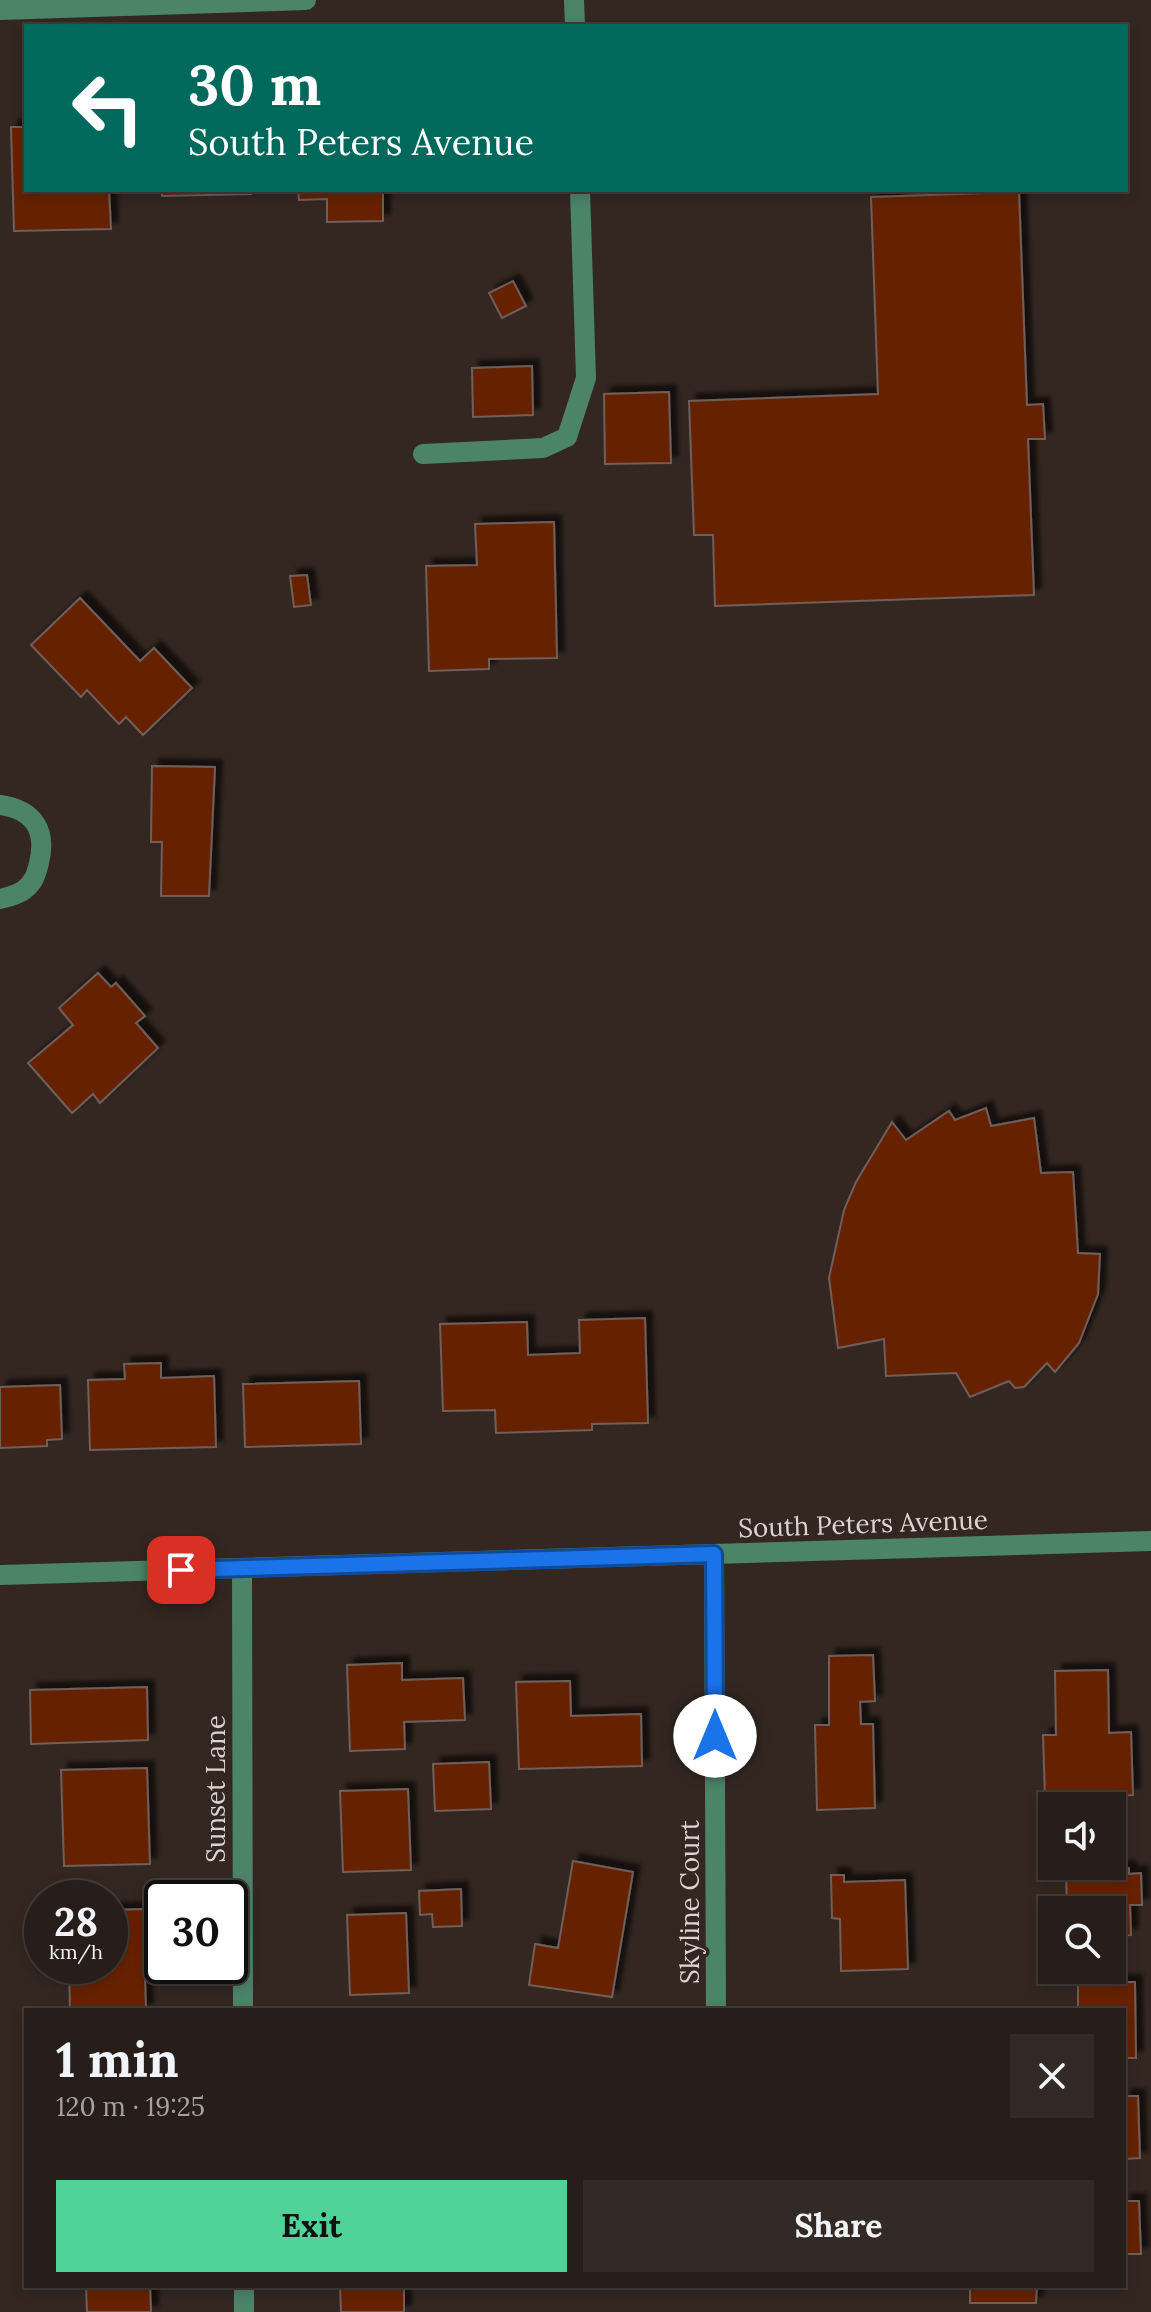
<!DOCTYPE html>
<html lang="en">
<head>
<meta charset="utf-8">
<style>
	body { margin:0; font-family:Lora,serif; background:#332a27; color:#f1f3f6; height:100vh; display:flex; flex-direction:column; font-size:30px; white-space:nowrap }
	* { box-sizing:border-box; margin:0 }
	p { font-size:26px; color:#a4a2a2 }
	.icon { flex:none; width:44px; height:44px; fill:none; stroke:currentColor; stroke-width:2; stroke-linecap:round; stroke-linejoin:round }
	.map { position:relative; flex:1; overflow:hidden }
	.details { position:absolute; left:24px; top:2008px; width:1102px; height:280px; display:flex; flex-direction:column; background:#271d1a; border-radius:0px; box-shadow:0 4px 12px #0003,0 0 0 2px #433b39 }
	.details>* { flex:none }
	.top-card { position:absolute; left:24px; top:24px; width:1104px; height:168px; border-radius:0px; box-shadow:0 4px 12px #0003,0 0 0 2px #433b39; background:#00695c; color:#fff; overflow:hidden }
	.buttons { position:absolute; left:1038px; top:1792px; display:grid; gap:16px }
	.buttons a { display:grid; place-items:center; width:88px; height:88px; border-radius:0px; background:#271d1a; box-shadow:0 4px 12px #0003,0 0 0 2px #433b39; font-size:40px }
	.speed { position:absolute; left:24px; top:1880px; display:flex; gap:16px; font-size:40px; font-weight:700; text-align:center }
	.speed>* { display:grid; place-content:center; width:104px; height:104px; border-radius:50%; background:#271d1a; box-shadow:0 4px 12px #0003,0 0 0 2px #433b39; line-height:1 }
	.speed small { font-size:20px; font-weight:400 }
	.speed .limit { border:4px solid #111; border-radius:12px; background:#fff; color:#111 }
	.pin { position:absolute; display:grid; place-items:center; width:68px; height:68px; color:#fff; margin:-34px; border-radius:16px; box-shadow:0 4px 12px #0006 }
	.me { position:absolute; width:88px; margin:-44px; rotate:0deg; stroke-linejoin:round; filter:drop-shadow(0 0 6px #0008) }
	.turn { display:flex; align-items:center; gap:28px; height:168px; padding:0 32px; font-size:36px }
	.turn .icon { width:104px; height:104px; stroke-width:2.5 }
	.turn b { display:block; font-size:56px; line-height:68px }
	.round { display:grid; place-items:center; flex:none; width:84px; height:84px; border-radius:0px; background:#332a27 }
	.head { display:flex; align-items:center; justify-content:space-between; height:136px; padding:0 32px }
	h1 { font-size:48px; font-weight:700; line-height:60px }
	.action { display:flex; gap:16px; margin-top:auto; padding:16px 32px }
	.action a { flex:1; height:92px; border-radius:0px; background:#4fd399; color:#111; font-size:32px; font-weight:700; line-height:92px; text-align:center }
	.action a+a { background:#332a27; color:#f1f3f6 }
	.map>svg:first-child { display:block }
	.building { fill:#662205; stroke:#6f5f59; stroke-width:2; filter:url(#shadow) }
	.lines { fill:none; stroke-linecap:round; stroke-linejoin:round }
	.minor { stroke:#4c8468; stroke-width:20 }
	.route-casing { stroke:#114b97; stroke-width:20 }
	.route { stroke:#1a73e8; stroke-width:14 }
	.labels { text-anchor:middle; stroke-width:7; stroke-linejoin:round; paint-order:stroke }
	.street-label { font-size:26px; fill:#ddd4d0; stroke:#342722 }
</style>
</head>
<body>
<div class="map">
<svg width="1151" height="2312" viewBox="0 0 1151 2312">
	<defs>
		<filter id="shadow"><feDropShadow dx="7" dy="-7" stdDeviation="2" flood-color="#0009"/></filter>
	</defs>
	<rect width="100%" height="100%" fill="#342722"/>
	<path class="building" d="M11 127H26V190H109L111 229 14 231Z
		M161 190H251V194L162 196Z
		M298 190H383V221L327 222V199L299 200Z
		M1019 192 1027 405 1043 404 1045 439H1028L1034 595 715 606 713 535H694L689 401 878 394 871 197Z
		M513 281 526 306 502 318 489 293Z
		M532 366 533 415 473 417 472 368Z
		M669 392 671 463 605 464 604 394Z
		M554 522 557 658 489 659V669L429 671 426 566 477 565 475 524Z
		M307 575 311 605 294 607 290 576Z
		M80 598 140 661 154 648 192 688 143 735 126 717 119 724 87 690 81 697 31 645Z
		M152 766 215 767 209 896H161L162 842H151Z
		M98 973 111 987 116 983 145 1016 136 1023 158 1048 100 1103 93 1094 72 1113 28 1063 73 1025 59 1008Z
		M986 1108 991 1126 1034 1118 1041 1173 1073 1172 1078 1253 1100 1254 1098 1294 1079 1343 1055 1372 1047 1363 1024 1387 1015 1388 1009 1381 970 1397 956 1373 886 1376 884 1339 838 1348 829 1278 844 1210 856 1182 892 1122 906 1140 949 1111 955 1120Z
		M645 1318 648 1423 592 1424V1430L496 1433 495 1410 443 1411 440 1324 527 1322 528 1355 580 1353 579 1320Z
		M161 1363V1378L214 1376 216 1447 90 1450 88 1380 125 1379 124 1364Z
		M359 1381 361 1444 245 1447 243 1384Z
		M60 1385 62 1439 47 1440V1446L0 1448V1387Z
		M873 1655 875 1701 860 1702 861 1724H873L875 1808 817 1810 815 1725H829V1656Z
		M402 1663V1680L463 1678 465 1720 404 1722 405 1749 350 1751 347 1665Z
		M1108 1670 1109 1733 1131 1732 1133 1795 1045 1798 1043 1735H1056L1055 1671Z
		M570 1681 571 1716 641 1714 642 1766 519 1769 516 1682Z
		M147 1687 148 1740 31 1744 30 1690Z
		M489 1762 491 1809 435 1811 433 1764Z
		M147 1768 150 1864 64 1866 61 1770Z
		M408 1789 411 1870 343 1872 340 1791Z
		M573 1861 633 1872 612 1997 529 1985 535 1944 558 1948Z
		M1129 1868V1874L1141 1873 1142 1905H1130L1131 1935 1112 1936V1910H1067L1066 1870Z
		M831 1875H844V1882L905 1880 908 1969 841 1971 840 1919 832 1918Z
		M461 1889 462 1926 433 1927 432 1914 420 1915 419 1891Z
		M143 1909 146 2010H70L69 1966H110V1910Z
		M406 1913 409 1993 350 1995 347 1915Z
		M1078 1982H1135L1136 2058H1124V2010H1078Z
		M1124 2096H1138L1140 2158 1124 2159Z
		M1124 2201H1139L1141 2254H1124Z
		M86 2286H150L151 2312H87Z
		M340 2286H404V2312H341Z
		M970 2286H1037L1036 2303H970Z"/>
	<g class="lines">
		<path class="minor" d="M574 0 575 26
			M0 10 306 0
			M423 454 543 448 567 437 586 378 580 190
			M0 805C34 810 47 830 39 863 36 875 34 882 24 890 17 895 8 897 0 899
			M714 1554 716 2010
			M242 1568 243 2010
			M0 1575 1151 1541
			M244 2286V2312"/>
	</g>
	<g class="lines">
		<defs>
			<path id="route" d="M181 1570 714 1554 715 1736"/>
		</defs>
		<use href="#route" class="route-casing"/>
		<use href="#route" class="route"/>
	</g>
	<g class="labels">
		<g class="street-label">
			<text transform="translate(863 1524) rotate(-2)" y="9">South Peters Avenue</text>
			<text transform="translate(216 1789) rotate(-90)" y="9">Sunset Lane</text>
			<text transform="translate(690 1902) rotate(-90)" y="9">Skyline Court</text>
		</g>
	</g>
</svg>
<div class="buttons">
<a><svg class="icon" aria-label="sound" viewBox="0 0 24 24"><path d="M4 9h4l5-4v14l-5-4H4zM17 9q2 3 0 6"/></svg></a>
<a><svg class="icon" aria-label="search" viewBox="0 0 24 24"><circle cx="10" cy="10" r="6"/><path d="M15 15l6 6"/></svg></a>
</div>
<div class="speed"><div>28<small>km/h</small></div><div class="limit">30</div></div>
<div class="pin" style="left:181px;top:1570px;background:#d93025"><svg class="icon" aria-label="arrive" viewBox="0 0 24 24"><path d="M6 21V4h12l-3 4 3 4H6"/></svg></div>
<svg class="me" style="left:715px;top:1736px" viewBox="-20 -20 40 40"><circle r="19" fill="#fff"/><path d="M0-13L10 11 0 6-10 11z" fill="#1a73e8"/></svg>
<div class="top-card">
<div class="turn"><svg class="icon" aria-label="left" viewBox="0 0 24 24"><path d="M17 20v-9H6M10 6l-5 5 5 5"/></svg><div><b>30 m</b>South Peters Avenue</div></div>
</div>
<section class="details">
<div class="head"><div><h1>1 min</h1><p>120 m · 19:25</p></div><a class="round"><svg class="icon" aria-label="close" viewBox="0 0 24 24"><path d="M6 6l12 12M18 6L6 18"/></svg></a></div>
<div class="action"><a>Exit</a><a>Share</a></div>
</section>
</div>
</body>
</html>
